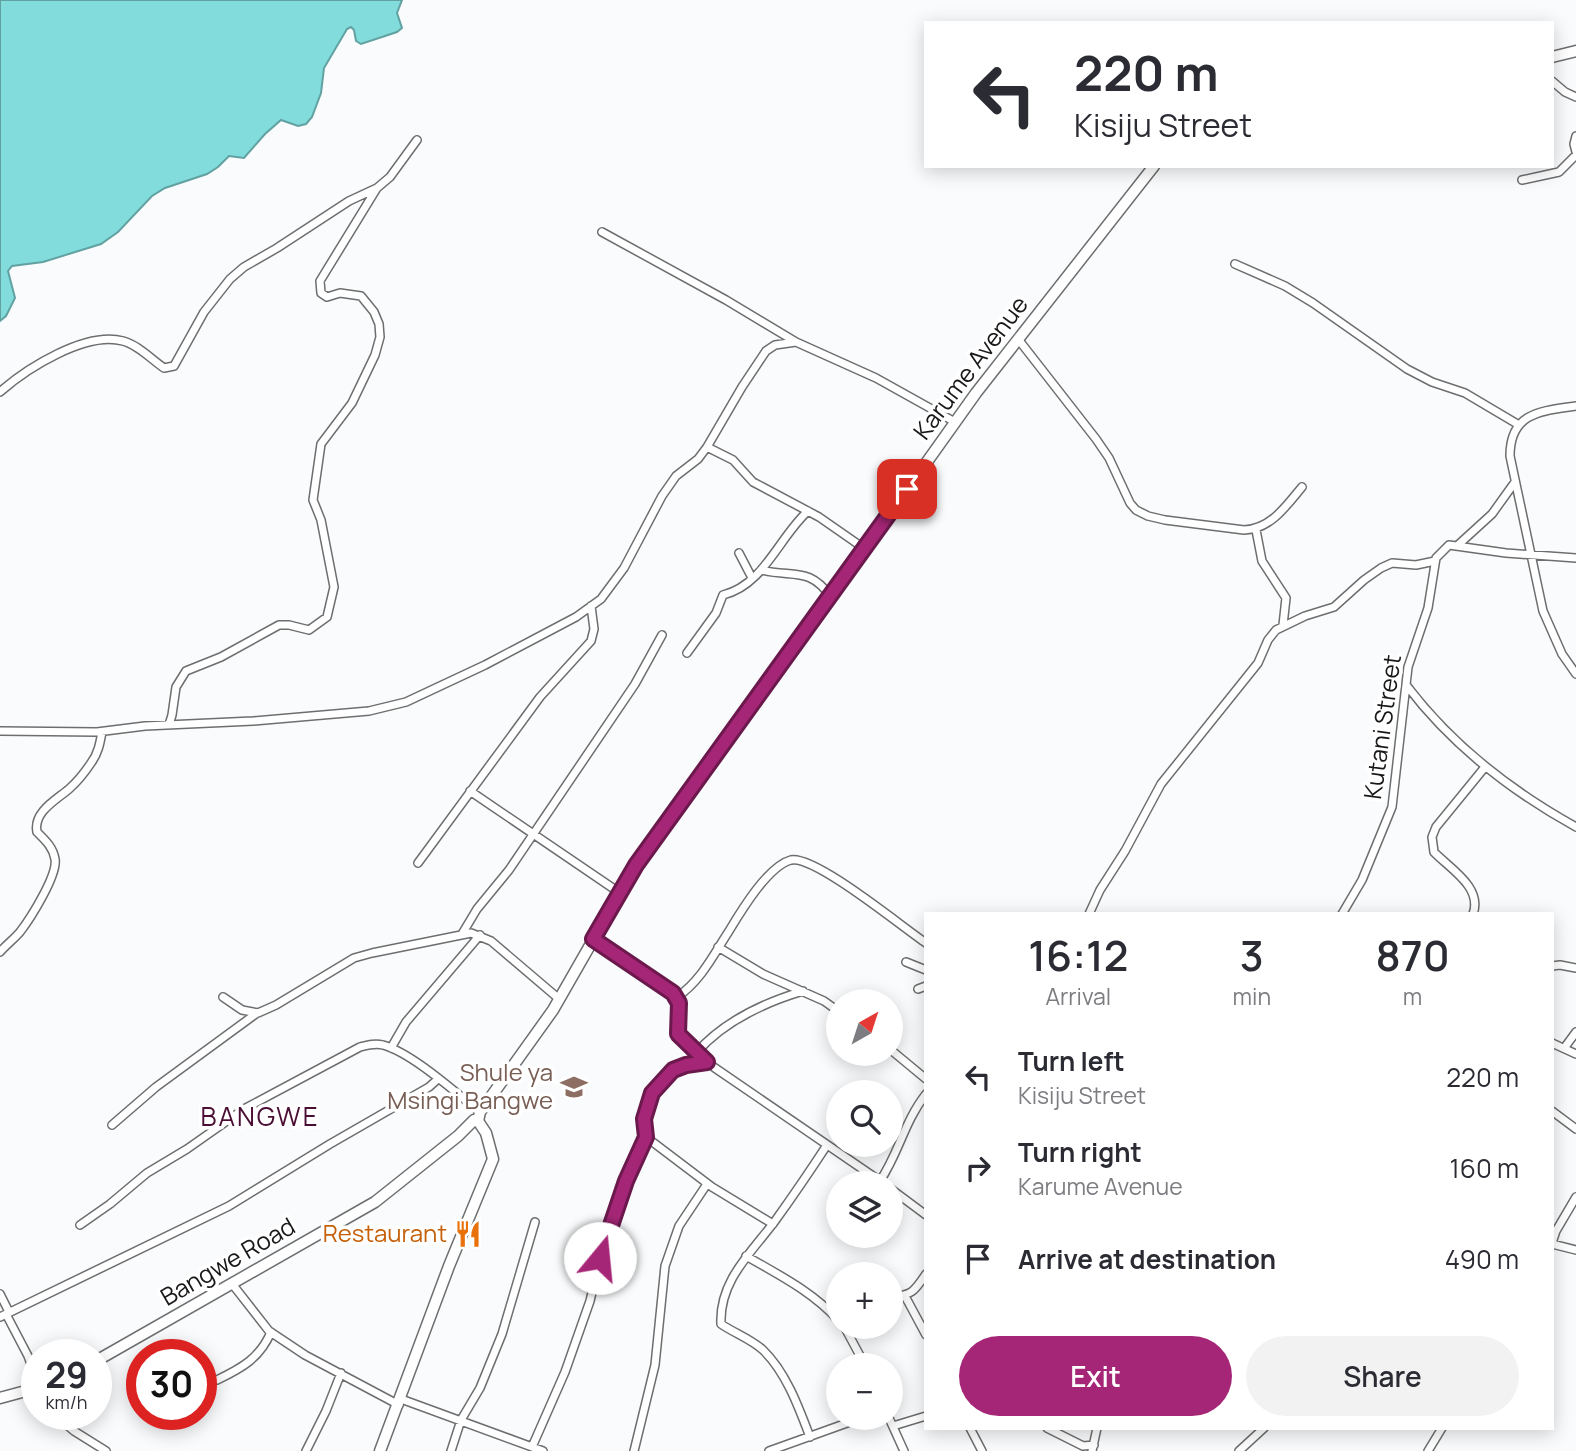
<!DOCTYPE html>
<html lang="en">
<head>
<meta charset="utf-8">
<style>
	body { margin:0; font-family:Manrope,sans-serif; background:#f2f2f3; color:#2b2b33; height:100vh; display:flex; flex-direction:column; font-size:26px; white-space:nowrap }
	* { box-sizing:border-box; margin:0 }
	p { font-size:23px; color:#7c7c81 }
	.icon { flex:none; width:38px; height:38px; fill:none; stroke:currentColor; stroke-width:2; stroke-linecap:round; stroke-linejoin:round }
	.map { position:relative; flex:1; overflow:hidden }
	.panel { position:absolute; left:924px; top:912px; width:630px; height:518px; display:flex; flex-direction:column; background:#fff; border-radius:0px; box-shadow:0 4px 18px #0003 }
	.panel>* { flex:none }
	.top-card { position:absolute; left:924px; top:21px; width:630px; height:147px; border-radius:0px; box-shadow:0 4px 18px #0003; background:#fff; color:#2b2b33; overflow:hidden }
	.needle { width:46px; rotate:39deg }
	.tools { position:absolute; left:826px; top:989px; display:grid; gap:14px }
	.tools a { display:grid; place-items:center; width:77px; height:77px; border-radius:50%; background:#fff; box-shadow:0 4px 18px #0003; font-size:35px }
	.speed { position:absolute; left:21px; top:1339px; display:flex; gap:14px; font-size:35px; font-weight:700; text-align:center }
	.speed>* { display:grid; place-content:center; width:91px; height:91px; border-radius:50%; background:#fff; box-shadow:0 4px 18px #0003; line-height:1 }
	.speed small { font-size:18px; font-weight:400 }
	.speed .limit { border:10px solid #d22; background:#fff; color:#111 }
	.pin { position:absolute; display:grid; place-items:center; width:60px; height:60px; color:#fff; margin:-30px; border-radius:14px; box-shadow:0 4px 10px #0006 }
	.me { position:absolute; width:77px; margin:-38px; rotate:17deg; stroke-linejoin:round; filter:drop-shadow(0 0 5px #0008) }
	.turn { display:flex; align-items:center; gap:24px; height:147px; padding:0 35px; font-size:32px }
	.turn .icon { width:91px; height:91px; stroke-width:2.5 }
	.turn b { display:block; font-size:49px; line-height:60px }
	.eta { display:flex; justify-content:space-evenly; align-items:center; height:119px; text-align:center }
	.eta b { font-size:42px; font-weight:600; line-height:49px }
	.button { display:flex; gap:14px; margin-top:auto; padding:14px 35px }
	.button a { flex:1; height:80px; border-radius:42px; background:#a52676; color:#fff; font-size:28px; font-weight:600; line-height:80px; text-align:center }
	.button a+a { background:#f2f2f3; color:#2b2b33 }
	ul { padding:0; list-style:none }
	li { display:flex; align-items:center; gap:21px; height:91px; padding:0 35px }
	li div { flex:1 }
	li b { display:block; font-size:26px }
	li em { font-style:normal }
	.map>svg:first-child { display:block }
	.water { fill:#82dcdc; stroke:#62a1a2; stroke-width:2 }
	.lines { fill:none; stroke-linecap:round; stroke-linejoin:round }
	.street-casing { stroke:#6d6e6f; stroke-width:10 }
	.secondary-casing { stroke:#6d6e6f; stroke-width:13 }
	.street { stroke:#fff; stroke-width:7 }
	.secondary { stroke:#fff; stroke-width:10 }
	.route-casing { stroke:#6b194d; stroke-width:18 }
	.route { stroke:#a52676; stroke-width:12 }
	.labels { text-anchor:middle; stroke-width:7; stroke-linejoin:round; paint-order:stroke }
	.street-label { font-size:24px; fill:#181819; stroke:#fff }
	.education-label { font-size:24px; fill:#785e54; stroke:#fff; text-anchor:end }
	.food-label { font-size:24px; fill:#c56008; stroke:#fff; text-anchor:end }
	.neighbourhood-label { font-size:26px; letter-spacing:2px; fill:#4a0d33; stroke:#fff }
</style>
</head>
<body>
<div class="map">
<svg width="1576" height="1451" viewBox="0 0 1576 1451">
	<rect width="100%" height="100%" fill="#f9fbfc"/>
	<path class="water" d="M0 0H402L397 13 402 28 397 32 361 44 356 41 354 30 351 27 347 29 324 68 321 93 312 117 306 124 298 126 281 120 265 134 244 158 229 156 218 167 207 174 165 188 152 196 118 232 101 244 43 262 12 266 8 271 15 298 6 316 0 321Z"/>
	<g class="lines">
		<defs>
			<path id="street" d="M1552 81 1565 92 1576 97
				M1576 136 1574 144 1576 152
				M1522 180 1559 172 1576 155
				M602 232 726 300 796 342 876 378 955 422
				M1235 264 1285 286 1313 303 1407 369 1432 382 1465 393 1519 425
				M1018 339 1096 439 1109 458 1130 503 1136 510 1148 516 1165 520 1244 530C1271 529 1286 506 1302 487
				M0 392C27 368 86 331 123 341 138 345 151 359 164 368L174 366 204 312 230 279 244 267 277 248 349 201 377 188 390 177 417 140
				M1576 406C1542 411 1510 412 1510 456L1543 611 1562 654 1576 674
				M707 447 733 460 753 482 819 517 865 549
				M1256 530 1262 561 1286 598 1283 625
				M1458 545 1492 514 1515 482
				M739 553 752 578
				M761 570C793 578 809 566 831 597
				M687 653 716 613 723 595C764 585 779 537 808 511
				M1407 686C1452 745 1511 791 1576 827
				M169 725 172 715 176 687 186 671 221 657 279 625H289L309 630 327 617 334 587 321 520 313 500 321 444 352 403 375 355 380 337 379 324 374 312 361 296 340 293 327 297 321 293 320 281 377 188
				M0 731 97 732 145 726 253 721 369 711 406 702 485 665 576 617 601 599 624 568 662 496 676 476 698 459 707 447 742 387 766 351 775 345 796 342
				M470 791 620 893
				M418 863 540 697 591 641 594 629 591 606
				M1089 914 1100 890 1125 851 1161 784 1258 663 1268 640 1276 630 1305 616 1334 607 1364 580 1381 568 1392 563 1416 565 1435 561
				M1342 914 1362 880 1392 807 1408 667 1428 608 1436 558 1449 545 1506 553 1576 558
				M1473 914C1483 887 1449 868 1434 852L1432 837 1436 827 1485 767
				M462 934 477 909 509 870 635 684 662 635
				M593 939 677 997 678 1034 694 1052 715 1068 883 1183
				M718 947 763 974 824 1001 838 1011
				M0 952C6 945 14 939 20 932 30 919 58 875 55 859 53 847 45 840 37 832 33 812 56 800 69 789 77 782 85 772 91 763 98 754 100 743 102 732
				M906 962 926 970
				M1552 966 1560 965 1576 968
				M918 989 926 986
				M223 997 242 1010 258 1013 276 1005 354 958 372 953 471 933 491 941 558 998
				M677 997C701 981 714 954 729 931 741 911 768 866 791 860 815 855 902 927 926 943
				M1552 1043 1576 1054
				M1565 1047 1576 1032
				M391 1048 406 1022 480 935
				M891 1050 926 1079
				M696 1053C724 1021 763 1003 803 991
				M1552 1111 1576 1129
				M112 1125 156 1087 257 1013
				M646 1137 712 1187 773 1224
				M880 1181C899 1153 904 1122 926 1094
				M891 1189 926 1215
				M80 1225 110 1204 147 1173 187 1149 244 1109 360 1047C368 1045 375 1043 383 1045 412 1053 455 1092 480 1112
				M1552 1243 1556 1231 1576 1197
				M1552 1244 1576 1250
				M746 1256C779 1275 813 1292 838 1320
				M233 1285 269 1331 305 1355 399 1405
				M0 1294 9 1312
				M905 1296 926 1335
				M891 1297C912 1295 914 1292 926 1274
				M6 1314 28 1356 37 1380
				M0 1317 229 1206 330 1144 429 1087 438 1079
				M844 1326 865 1365
				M217 1380C242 1368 260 1358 271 1332
				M401 1399 543 1451
				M54 1414 74 1431 106 1451
				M889 1418 904 1451
				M893 1426 926 1416
				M970 1428 982 1451
				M1047 1428 1083 1446 1094 1445
				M810 1437C799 1408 786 1372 763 1350 751 1339 734 1333 721 1324 719 1281 751 1253 775 1221 793 1196 810 1171 827 1145
				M532 1447 565 1372 590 1301 605 1238 626 1181 646 1137 644 1119 652 1093 673 1070 686 1065 707 1062
				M306 1451 326 1411 341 1373
				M451 1451 461 1420 480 1388 502 1334 535 1222
				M634 1451 655 1365 665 1266 679 1226 707 1184
				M769 1451 861 1418
				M1092 1451 1097 1428
				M1239 1451 1264 1428
				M1428 1451 1442 1428"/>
			<path id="secondary" d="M1552 57 1576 51
				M96 1361 375 1202 458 1136 474 1120 478 1121 480 1112 553 1010 636 865 788 657 976 393 1154 166
				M0 1398 37 1388
				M380 1451 449 1266 493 1159 486 1133 478 1121"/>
		</defs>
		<use href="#street" class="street-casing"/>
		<use href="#secondary" class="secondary-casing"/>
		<use href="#street" class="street"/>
		<use href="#secondary" class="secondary"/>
	</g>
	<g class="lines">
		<defs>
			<path id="route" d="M600 1258 626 1181 646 1137 644 1119 652 1093 673 1070 686 1065 707 1062 678 1034 679 1003 673 993 593 939 636 865 907 489"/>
		</defs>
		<use href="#route" class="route-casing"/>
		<use href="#route" class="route"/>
	</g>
	<defs>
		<symbol id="school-bare" viewBox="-9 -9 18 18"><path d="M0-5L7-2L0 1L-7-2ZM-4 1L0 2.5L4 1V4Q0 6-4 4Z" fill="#8d6e63" stroke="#fff" stroke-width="2.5" paint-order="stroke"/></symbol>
		<symbol id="restaurant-bare" viewBox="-9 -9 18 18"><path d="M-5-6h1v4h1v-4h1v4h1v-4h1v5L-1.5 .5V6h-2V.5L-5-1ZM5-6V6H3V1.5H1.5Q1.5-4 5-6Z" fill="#e8710a" stroke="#fff" stroke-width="2.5" paint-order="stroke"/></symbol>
	</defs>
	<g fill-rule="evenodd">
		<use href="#school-bare" x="555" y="1068" width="38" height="38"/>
		<use href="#restaurant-bare" x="449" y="1215" width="38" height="38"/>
	</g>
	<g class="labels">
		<g class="street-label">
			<text transform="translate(971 368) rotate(-53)" y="8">Karume Avenue</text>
			<text transform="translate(1383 727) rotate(-82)" y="8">Kutani Street</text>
			<text transform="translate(228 1262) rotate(-30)" y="8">Bangwe Road</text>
		</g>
		<g class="education-label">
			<text x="553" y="1081">Shule ya<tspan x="553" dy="28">Msingi Bangwe</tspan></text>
		</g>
		<g class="food-label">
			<text x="447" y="1242">Restaurant</text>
		</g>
		<g class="neighbourhood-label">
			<text x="260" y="1126">BANGWE</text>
		</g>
	</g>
</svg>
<div class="tools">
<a><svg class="needle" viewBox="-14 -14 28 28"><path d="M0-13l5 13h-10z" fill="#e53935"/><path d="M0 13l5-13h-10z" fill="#7c7c81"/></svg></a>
<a><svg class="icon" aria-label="search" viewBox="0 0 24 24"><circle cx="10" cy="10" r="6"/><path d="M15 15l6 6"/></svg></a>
<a><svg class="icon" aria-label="layers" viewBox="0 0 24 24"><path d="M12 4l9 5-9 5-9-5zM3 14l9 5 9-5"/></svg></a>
<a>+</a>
<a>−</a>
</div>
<div class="speed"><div>29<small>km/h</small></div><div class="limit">30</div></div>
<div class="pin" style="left:907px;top:489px;background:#d93025"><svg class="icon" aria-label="arrive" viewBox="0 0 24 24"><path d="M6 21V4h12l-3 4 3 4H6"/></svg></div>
<svg class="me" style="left:600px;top:1258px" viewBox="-20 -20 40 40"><circle r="19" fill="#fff"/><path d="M0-13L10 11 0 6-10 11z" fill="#a52676"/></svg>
<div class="top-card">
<div class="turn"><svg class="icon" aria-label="left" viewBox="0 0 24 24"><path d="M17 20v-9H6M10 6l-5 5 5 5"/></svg><div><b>220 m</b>Kisiju Street</div></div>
</div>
<section class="panel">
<div class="eta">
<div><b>16:12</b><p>Arrival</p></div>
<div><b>3</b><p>min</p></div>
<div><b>870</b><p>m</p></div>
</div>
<ul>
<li><svg class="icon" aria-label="left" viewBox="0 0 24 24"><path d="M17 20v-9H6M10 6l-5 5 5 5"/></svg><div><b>Turn left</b><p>Kisiju Street</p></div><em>220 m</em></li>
<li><svg class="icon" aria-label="right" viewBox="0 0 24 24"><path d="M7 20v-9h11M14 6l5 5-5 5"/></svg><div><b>Turn right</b><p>Karume Avenue</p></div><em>160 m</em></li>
<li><svg class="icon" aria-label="arrive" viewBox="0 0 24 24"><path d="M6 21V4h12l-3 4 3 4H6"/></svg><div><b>Arrive at destination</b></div><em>490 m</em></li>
</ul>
<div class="button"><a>Exit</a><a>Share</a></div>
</section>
</div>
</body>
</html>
